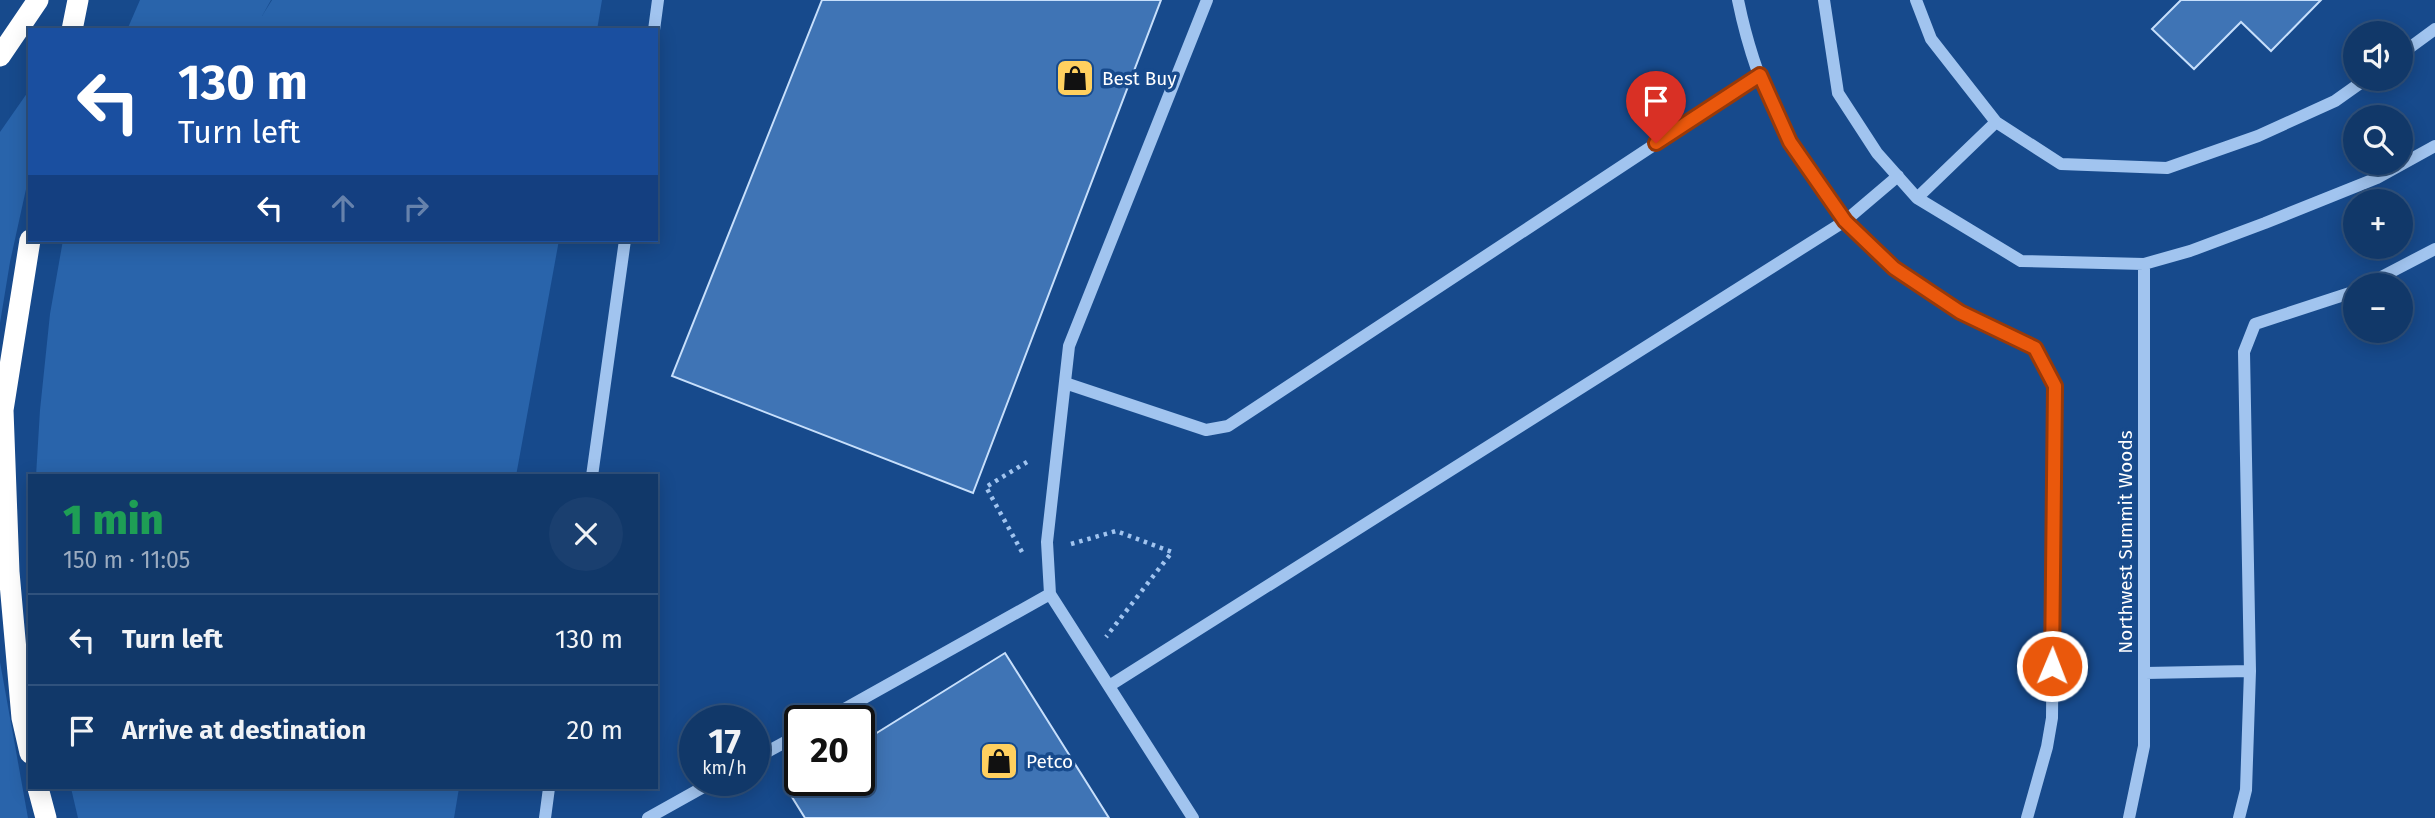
<!DOCTYPE html>
<html lang="en">
<head>
<meta charset="utf-8">
<style>
	body { margin:0; font-family:"Fira Sans",sans-serif; background:#1a3f6f; color:#f1f3f6; height:100vh; display:flex; flex-direction:column; font-size:26px; white-space:nowrap }
	* { box-sizing:border-box; margin:0 }
	p { font-size:23px; color:#9cacc0 }
	.icon { flex:none; width:38px; height:38px; fill:none; stroke:currentColor; stroke-width:2; stroke-linecap:round; stroke-linejoin:round }
	.map { position:relative; flex:1; overflow:hidden }
	.side { position:absolute; left:28px; top:474px; width:630px; height:315px; display:flex; flex-direction:column; background:#113869; border-radius:0px; box-shadow:0 4px 18px #0003,0 0 0 2px #30527d }
	.side>* { flex:none }
	.banner { position:absolute; left:28px; top:28px; width:630px; height:214px; border-radius:0px; box-shadow:0 4px 18px #0003,0 0 0 2px #30527d; background:#1a4fa0; color:#fff; overflow:hidden }
	.fabs { position:absolute; left:2343px; top:21px; display:grid; gap:14px }
	.fabs a { display:grid; place-items:center; width:70px; height:70px; border-radius:50%; background:#113869; box-shadow:0 4px 18px #0003,0 0 0 2px #30527d; font-size:35px }
	.speed { position:absolute; left:679px; top:705px; display:flex; gap:14px; font-size:35px; font-weight:700; text-align:center }
	.speed>* { display:grid; place-content:center; width:91px; height:91px; border-radius:50%; background:#113869; box-shadow:0 4px 18px #0003,0 0 0 2px #30527d; line-height:1 }
	.speed small { font-size:18px; font-weight:400 }
	.speed .limit { border:4px solid #111; border-radius:10px; background:#fff; color:#111 }
	.pin { position:absolute; display:grid; place-items:center; width:60px; height:60px; color:#fff; margin:-72px -30px; border-radius:50% 50% 50% 0; rotate:-45deg; box-shadow:0 0 7px #0007 }
	.pin .icon { rotate:45deg }
	.me { position:absolute; width:77px; margin:-38px; rotate:1deg; stroke-linejoin:round; filter:drop-shadow(0 0 5px #0008) }
	.turn { display:flex; align-items:center; gap:24px; height:147px; padding:0 35px; font-size:32px }
	.turn .icon { width:91px; height:91px; stroke-width:2.5 }
	.turn b { display:block; font-size:49px; line-height:60px }
	.lanes { display:flex; align-items:center; height:66px; padding:0 35px; background:#0003; justify-content:center; gap:35px; direction:ltr }
	.lanes .off { opacity:.35 }
	.round { display:grid; place-items:center; flex:none; width:74px; height:74px; border-radius:37px; background:#1a3f6f }
	.overview { display:flex; align-items:center; justify-content:space-between; height:119px; padding:0 35px }
	h1 { font-size:42px; font-weight:800; line-height:52px; color:#1e9e55 }
	ul { padding:0; list-style:none }
	li { display:flex; align-items:center; gap:21px; height:91px; padding:0 35px; border-top:2px solid #30527d }
	li div { flex:1 }
	li b { display:block; font-size:26px }
	li em { font-style:normal }
	.map>svg:first-child { display:block }
	.green { fill:#2964ab }
	.building { fill:#3f74b5; stroke:#c7dffb; stroke-width:2 }
	.lines { fill:none; stroke-linecap:round; stroke-linejoin:round }
	.path { stroke:#a1c4ef; stroke-width:4.5; stroke-dasharray:3.5 5; stroke-linecap:butt }
	.minor { stroke:#a1c4ef; stroke-width:12 }
	.highway { stroke:#fff; stroke-width:21 }
	.route-casing { stroke:#983908; stroke-width:18 }
	.route { stroke:#ea580c; stroke-width:12 }
	.labels { text-anchor:middle; stroke-width:7; stroke-linejoin:round; paint-order:stroke }
	.poi-label { font-size:19px; fill:#fff; stroke:#174a8c; text-anchor:start }
	.street-label { font-size:19px; fill:#fff; stroke:#174a8c }
</style>
</head>
<body>
<div class="map">
<svg width="2435" height="818" viewBox="0 0 2435 818">
	<rect width="100%" height="100%" fill="#174a8c"/>
	<path class="green" d="M140 0H271L262 16 272 0H602L597 30H127Z
		M30 89V171L10 262 0 323V132Z
		M63 240H559L516 476H36L40 410 50 314Z
		M0 662 28 818H0Z
		M71 788H459L454 818H78Z"/>
	<path class="building" d="M822 0H1161L973 493 672 376Z
		M2181 0H2321L2271 51 2241 22 2194 69 2152 29Z
		M1005 653 1109 818H805L787 789 801 780H859V744Z"/>
	<g class="lines">
		<path class="path" d="M1071 544 1116 531 1172 552 1106 637
			M1022 552 986 487 1027 462"/>
		<path class="minor" d="M1824 0 1838 93 1877 153 1917 198 2021 261 2144 264 2190 251 2265 223 2377 178 2435 146
			M1916 0 1931 39 1996 122 2061 164 2167 168 2258 136 2335 101 2366 79
			M654 30 658 0
			M2401 54 2435 29
			M1898 176 1845 221 1894 268 1960 312 2035 348 2055 386 2052 718 2047 747 2027 818
			M1917 198 1996 122
			M2366 285 2435 249
			M1065 383 1206 430 1228 426 1760 75
			M592 476 625 240
			M2250 671 2244 352 2255 324 2356 291
			M2145 673 2250 671 2246 790 2239 818
			M1109 686 1845 221C1827 195 1805 169 1789 141 1765 98 1748 49 1738 0
			M823 721 1050 594
			M754 759 800 734
			M545 818 549 788
			M648 818 716 780
			M1193 818 1050 594 1047 542 1069 346 1207 0
			M2129 818 2144 746V264"/>
		<path class="highway" d="M72 30 78 0
			M0 56 38 0
			M30 753 22 718 9 572 3 410 30 240
			M38 788 46 818"/>
	</g>
	<g class="lines">
		<defs>
			<path id="route" d="M1656 143 1760 75 1790 142 1845 221 1894 268 1960 312 2035 348 2055 386 2052 666"/>
		</defs>
		<use href="#route" class="route-casing"/>
		<use href="#route" class="route"/>
	</g>
	<defs>
		<symbol id="shop-square" viewBox="-11 -11 22 22"><rect x="-9" y="-9" width="18" height="18" rx="4" fill="#ffd05f" stroke="#174a8c"/><path d="M-5-2.5h2.3a2.7 3.5 0 0 1 5.4 0H5L5.5 6h-11ZM-1.5-2.5h3a1.5 2.3 0 0 0-3 0Z" fill="#111"/></symbol>
	</defs>
	<g fill-rule="evenodd">
		<use href="#shop-square" x="1053" y="56" width="44" height="44"/>
		<use href="#shop-square" x="977" y="739" width="44" height="44"/>
	</g>
	<g class="labels">
		<g class="poi-label">
			<text x="1102" y="85">Best Buy</text>
			<text x="1026" y="768">Petco</text>
		</g>
		<g class="street-label">
			<text transform="translate(2125 542) rotate(-90)" y="7">Northwest Summit Woods</text>
		</g>
	</g>
</svg>
<div class="fabs">
<a><svg class="icon" aria-label="sound" viewBox="0 0 24 24"><path d="M4 9h4l5-4v14l-5-4H4zM17 9q2 3 0 6"/></svg></a>
<a><svg class="icon" aria-label="search" viewBox="0 0 24 24"><circle cx="10" cy="10" r="6"/><path d="M15 15l6 6"/></svg></a>
<a>+</a>
<a>−</a>
</div>
<div class="speed"><div>17<small>km/h</small></div><div class="limit">20</div></div>
<div class="pin" style="left:1656px;top:143px;background:#d93025"><svg class="icon" aria-label="arrive" viewBox="0 0 24 24"><path d="M6 21V4h12l-3 4 3 4H6"/></svg></div>
<svg class="me" style="left:2052px;top:666px" viewBox="-20 -20 40 40"><circle r="17" fill="#ea580c" stroke="#fff" stroke-width="3"/><path d="M0-11L8 9 0 5-8 9z" fill="#fff"/></svg>
<div class="banner">
<div class="turn"><svg class="icon" aria-label="left" viewBox="0 0 24 24"><path d="M17 20v-9H6M10 6l-5 5 5 5"/></svg><div><b>130 m</b>Turn left</div></div>
<div class="lanes"><svg class="icon" aria-label="left" viewBox="0 0 24 24"><path d="M17 20v-9H6M10 6l-5 5 5 5"/></svg><svg class="icon off" aria-label="ahead" viewBox="0 0 24 24"><path d="M12 20V5M6 11l6-6 6 6"/></svg><svg class="icon off" aria-label="right" viewBox="0 0 24 24"><path d="M7 20v-9h11M14 6l5 5-5 5"/></svg></div>
</div>
<section class="side">
<div class="overview"><div><h1>1 min</h1><p>150 m · 11:05</p></div><a class="round"><svg class="icon" aria-label="close" viewBox="0 0 24 24"><path d="M6 6l12 12M18 6L6 18"/></svg></a></div>
<ul>
<li><svg class="icon" aria-label="left" viewBox="0 0 24 24"><path d="M17 20v-9H6M10 6l-5 5 5 5"/></svg><div><b>Turn left</b></div><em>130 m</em></li>
<li><svg class="icon" aria-label="arrive" viewBox="0 0 24 24"><path d="M6 21V4h12l-3 4 3 4H6"/></svg><div><b>Arrive at destination</b></div><em>20 m</em></li>
</ul>
</section>
</div>
</body>
</html>
